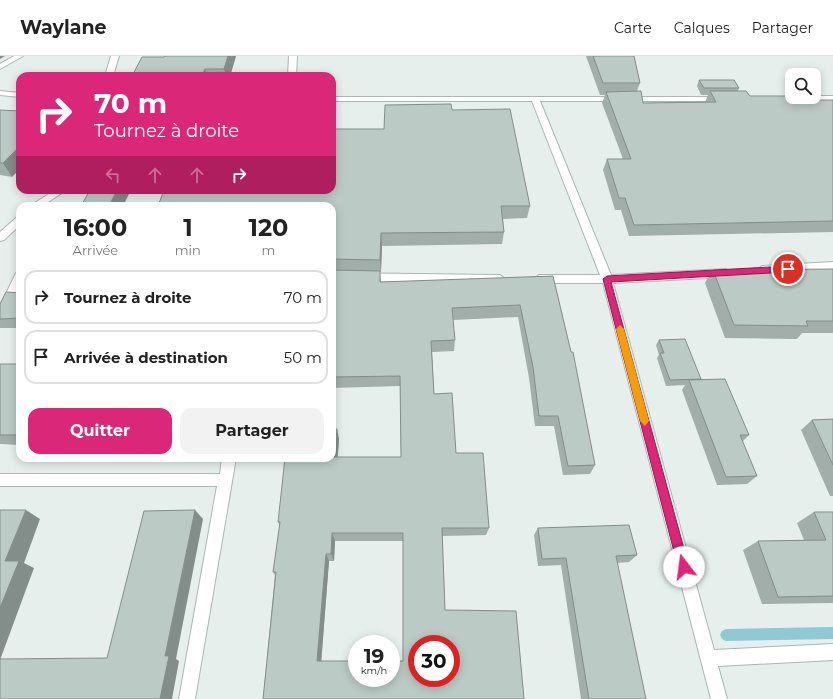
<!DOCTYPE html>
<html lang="fr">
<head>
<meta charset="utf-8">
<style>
	body { margin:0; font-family:Montserrat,sans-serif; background:#f2f2f2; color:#222; height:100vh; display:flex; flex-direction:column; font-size:15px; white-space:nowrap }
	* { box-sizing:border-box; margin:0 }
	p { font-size:13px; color:#767676 }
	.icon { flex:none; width:22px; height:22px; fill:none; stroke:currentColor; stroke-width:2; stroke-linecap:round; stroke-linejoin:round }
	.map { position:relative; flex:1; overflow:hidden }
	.details { position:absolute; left:16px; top:146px; width:320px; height:260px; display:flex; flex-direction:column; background:#fff; border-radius:12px; box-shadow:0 2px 10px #0003 }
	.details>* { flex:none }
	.banner { position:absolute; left:16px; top:16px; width:320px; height:122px; border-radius:12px; box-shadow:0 2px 10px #0003; background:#db2777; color:#fff; overflow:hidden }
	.controls { position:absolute; left:785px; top:12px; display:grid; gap:8px }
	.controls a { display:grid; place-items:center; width:36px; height:36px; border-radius:8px; background:#fff; box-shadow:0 2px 10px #0003; font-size:20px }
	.speed { position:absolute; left:348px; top:579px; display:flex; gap:8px; font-size:20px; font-weight:700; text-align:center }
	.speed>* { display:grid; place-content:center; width:52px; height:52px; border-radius:50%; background:#fff; box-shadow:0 2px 10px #0003; line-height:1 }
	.speed small { font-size:10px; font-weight:400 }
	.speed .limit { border:6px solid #d22; background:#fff; color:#111 }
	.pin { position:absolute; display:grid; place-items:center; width:34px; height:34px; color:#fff; margin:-17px; border:2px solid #fff; border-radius:50%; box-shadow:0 1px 4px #0007 }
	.me { position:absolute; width:44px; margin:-22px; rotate:345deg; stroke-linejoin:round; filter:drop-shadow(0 0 3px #0008) }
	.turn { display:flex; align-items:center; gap:14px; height:84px; padding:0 12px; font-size:18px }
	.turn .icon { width:52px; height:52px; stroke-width:2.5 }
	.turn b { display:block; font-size:28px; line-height:34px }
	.lanes { display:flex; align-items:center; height:38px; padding:0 12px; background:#0003; justify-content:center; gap:20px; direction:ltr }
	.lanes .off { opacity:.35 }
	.eta { display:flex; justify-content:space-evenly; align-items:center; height:68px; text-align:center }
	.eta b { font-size:24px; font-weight:700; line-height:28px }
	.primary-button { display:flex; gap:8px; margin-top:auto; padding:8px 12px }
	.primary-button a { flex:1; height:46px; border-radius:12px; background:#db2777; color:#fff; font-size:16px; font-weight:700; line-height:46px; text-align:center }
	.primary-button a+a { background:#f2f2f2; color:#222 }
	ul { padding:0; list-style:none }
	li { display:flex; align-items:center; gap:12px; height:54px; margin:0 8px 6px; padding:0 4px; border:2px solid #e0e0e0; border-radius:12px }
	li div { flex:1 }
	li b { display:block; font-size:15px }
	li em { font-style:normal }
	header { display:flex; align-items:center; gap:24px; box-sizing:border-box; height:56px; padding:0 20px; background:#fff; border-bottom:1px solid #e0e0e0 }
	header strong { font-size:19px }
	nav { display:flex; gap:22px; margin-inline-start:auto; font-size:14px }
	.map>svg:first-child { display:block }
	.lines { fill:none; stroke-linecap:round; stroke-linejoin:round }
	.stream { fill:#8ec9d4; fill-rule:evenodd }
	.street-casing { stroke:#a8b8b2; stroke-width:2 }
	.street { fill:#fff; fill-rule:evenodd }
	.wall { fill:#a1aea9; fill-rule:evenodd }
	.shaded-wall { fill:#838d89 }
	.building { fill:#bbcac4; stroke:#838d89; fill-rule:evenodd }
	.route { fill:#db2777; stroke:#8e194d }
	.slow { fill:#f59e0b }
</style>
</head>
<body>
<header>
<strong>Waylane</strong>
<nav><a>Carte</a><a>Calques</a><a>Partager</a></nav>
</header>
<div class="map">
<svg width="833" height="643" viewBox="0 0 833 643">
	<rect width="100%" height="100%" fill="#e6efeb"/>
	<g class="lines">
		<path class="stream" d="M833 571V583L726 585 722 583 720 579 722 575 726 573Z"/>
		<defs>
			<path id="street" d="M14 0H23L0 13V8Z
				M111 0H119L113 20H105Z
				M289 0H297L296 20H288Z
				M0 35 20 37V41L0 39Z
				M814 40H833V44H802L798 42Z
				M332 41H725L726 43 722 45H540L611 219 726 213 731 217 726 221 613 227 714 594 833 588V604L718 610 727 643H711L603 227H539L534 223 539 219H600L532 45H332Z
				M55 134 65 135 42 150H30Z
				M20 160V169L4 184 0 185V176L17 161Z
				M833 206V214L762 218 757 214 762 210Z
				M20 216V231L4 265 0 266V250L16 217Z
				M332 217 500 219 505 223 500 227 332 225Z
				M222 402H236L195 643H179L217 430H0V418H220Z"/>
		</defs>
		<use href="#street" class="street-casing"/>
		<use href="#street" class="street"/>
	</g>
	<path class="wall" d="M236 0 230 20H132Z
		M586 0H634L640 27 637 35 643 47 705 46 708 39H701L697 30 699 24 739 32 738 35 750 40 819 44H833V176L629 180 621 154H615L603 114 607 103H623L602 47 605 39H600Z
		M0 54 12 121 0 119Z
		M452 54 530 150 527 162 503 163 504 176 502 188 382 190 381 216H380L381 226 553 220 595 409 590 418 563 419 554 370H535L529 322 518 261 453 264 455 284 454 295 432 296 434 338 456 397 489 472 486 479 442 480 445 554 524 643H263L275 519 273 516 280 470 278 466 339 383 337 401H401L400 330 332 332V150L384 73ZM335 485H403V605H321L329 505H334Z
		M833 213V277H802L797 283 725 282 705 227 713 214Z
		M20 237V272H0V248Z
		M659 284 701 323 749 379 742 386 757 420 747 428 717 429 682 334 685 329 666 330 657 302 659 299 656 289Z
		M0 308H20V389L0 388Z
		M833 363V440H830L801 374 812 364Z
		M814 456H833V547L762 548 743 494 758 485 804 484 797 467Z
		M538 472 637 499 629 506 617 507 646 643H581L561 509 538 510 534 479Z"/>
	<path class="shaded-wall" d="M0 0H5L0 3Z
		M228 0H236L230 20H226L224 13Z
		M205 13 207 20H202Z
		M20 90V113L12 121 3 107Z
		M117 134H131L123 150H109Z
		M381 177 382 190 381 216 380 204Z
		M337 373 339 383 337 411 334 401Z
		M26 454 40 463 24 507 34 512 0 604V552L5 505Z
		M195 454 203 463 176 603 179 605 172 643H160L165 600Z
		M332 477 335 485 334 505 331 498Z
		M326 498 329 505 321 609 317 605Z"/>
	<path class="building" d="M165 0H228L224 13H205L202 20H132L142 1H164Z
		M593 0H634L640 27H603Z
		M699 24H734L739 32H704Z
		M641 35 643 47 716 46 710 35H746L750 40H792V41H814V40H817L819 44H833V165L634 169 625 142H619L607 103H631L606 36Z
		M451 48 452 54 510 53 530 150H501L504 176 381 177 380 204 332 203V150H158L164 134H332V73H384L385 49Z
		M0 54 20 55V90L3 107H0Z
		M90 134H117L109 150H81Z
		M833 213V265H806L808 270 734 269 713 214Z
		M332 214 380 215V226L553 220 571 296H573L595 409 568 410 558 360H539L533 311 520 249 452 252 455 284 431 285 434 338 452 337 456 397H483L489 472H442L445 554 516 555 524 643H263L276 516H273L280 466H278L285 402H332V373H337L334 401H401L400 320 332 321ZM332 477H403V605H391V622H357V605H317L326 498H331ZM417 588H451V622H417Z
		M6 236 20 237V262L0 263V248Z
		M685 283 701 323 670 324 660 297H664L659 284Z
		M0 308H20V379H0Z
		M725 323 749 379H740L757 420 726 421 689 324Z
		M833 363V409L812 364Z
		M0 454H26L5 505H19L0 552Z
		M195 454 165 600H169L160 643H0V603L107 602 144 455Z
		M814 456H833V540L778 541 758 485 826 484Z
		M629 469 637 499 616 500 646 643H589L566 502 542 503 538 472Z"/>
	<path class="route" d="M788 210 792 213 788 216 611 226 689 511 688 515 684 516 680 515 678 511 603 223 607 220Z"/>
	<path class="slow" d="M620 269 624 273 649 365 645 370 640 365 616 273Z"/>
</svg>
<div class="controls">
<a><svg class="icon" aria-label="search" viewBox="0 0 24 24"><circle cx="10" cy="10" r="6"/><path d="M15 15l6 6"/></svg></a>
</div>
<div class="speed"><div>19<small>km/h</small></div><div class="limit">30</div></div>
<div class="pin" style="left:788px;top:213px;background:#d93025"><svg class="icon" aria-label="arrive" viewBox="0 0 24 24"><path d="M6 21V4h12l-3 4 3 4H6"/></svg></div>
<svg class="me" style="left:684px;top:511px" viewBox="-20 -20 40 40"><circle r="19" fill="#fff"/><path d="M0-13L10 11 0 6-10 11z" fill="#db2777"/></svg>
<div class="banner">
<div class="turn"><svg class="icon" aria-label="right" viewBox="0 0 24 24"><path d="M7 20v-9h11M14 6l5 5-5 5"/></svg><div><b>70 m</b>Tournez à droite</div></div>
<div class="lanes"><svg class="icon off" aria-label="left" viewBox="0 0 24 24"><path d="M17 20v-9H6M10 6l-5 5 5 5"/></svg><svg class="icon off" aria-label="ahead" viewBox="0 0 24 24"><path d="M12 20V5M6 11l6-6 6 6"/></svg><svg class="icon off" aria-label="ahead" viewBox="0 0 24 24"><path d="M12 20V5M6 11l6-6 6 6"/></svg><svg class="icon" aria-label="right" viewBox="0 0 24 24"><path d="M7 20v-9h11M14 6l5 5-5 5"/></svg></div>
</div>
<section class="details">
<div class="eta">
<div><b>16:00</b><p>Arrivée</p></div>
<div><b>1</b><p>min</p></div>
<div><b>120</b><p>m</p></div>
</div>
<ul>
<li><svg class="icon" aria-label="right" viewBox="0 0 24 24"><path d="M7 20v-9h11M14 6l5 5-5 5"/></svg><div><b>Tournez à droite</b></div><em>70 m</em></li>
<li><svg class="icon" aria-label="arrive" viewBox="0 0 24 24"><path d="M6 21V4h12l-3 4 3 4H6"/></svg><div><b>Arrivée à destination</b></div><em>50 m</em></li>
</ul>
<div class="primary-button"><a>Quitter</a><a>Partager</a></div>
</section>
</div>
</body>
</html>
